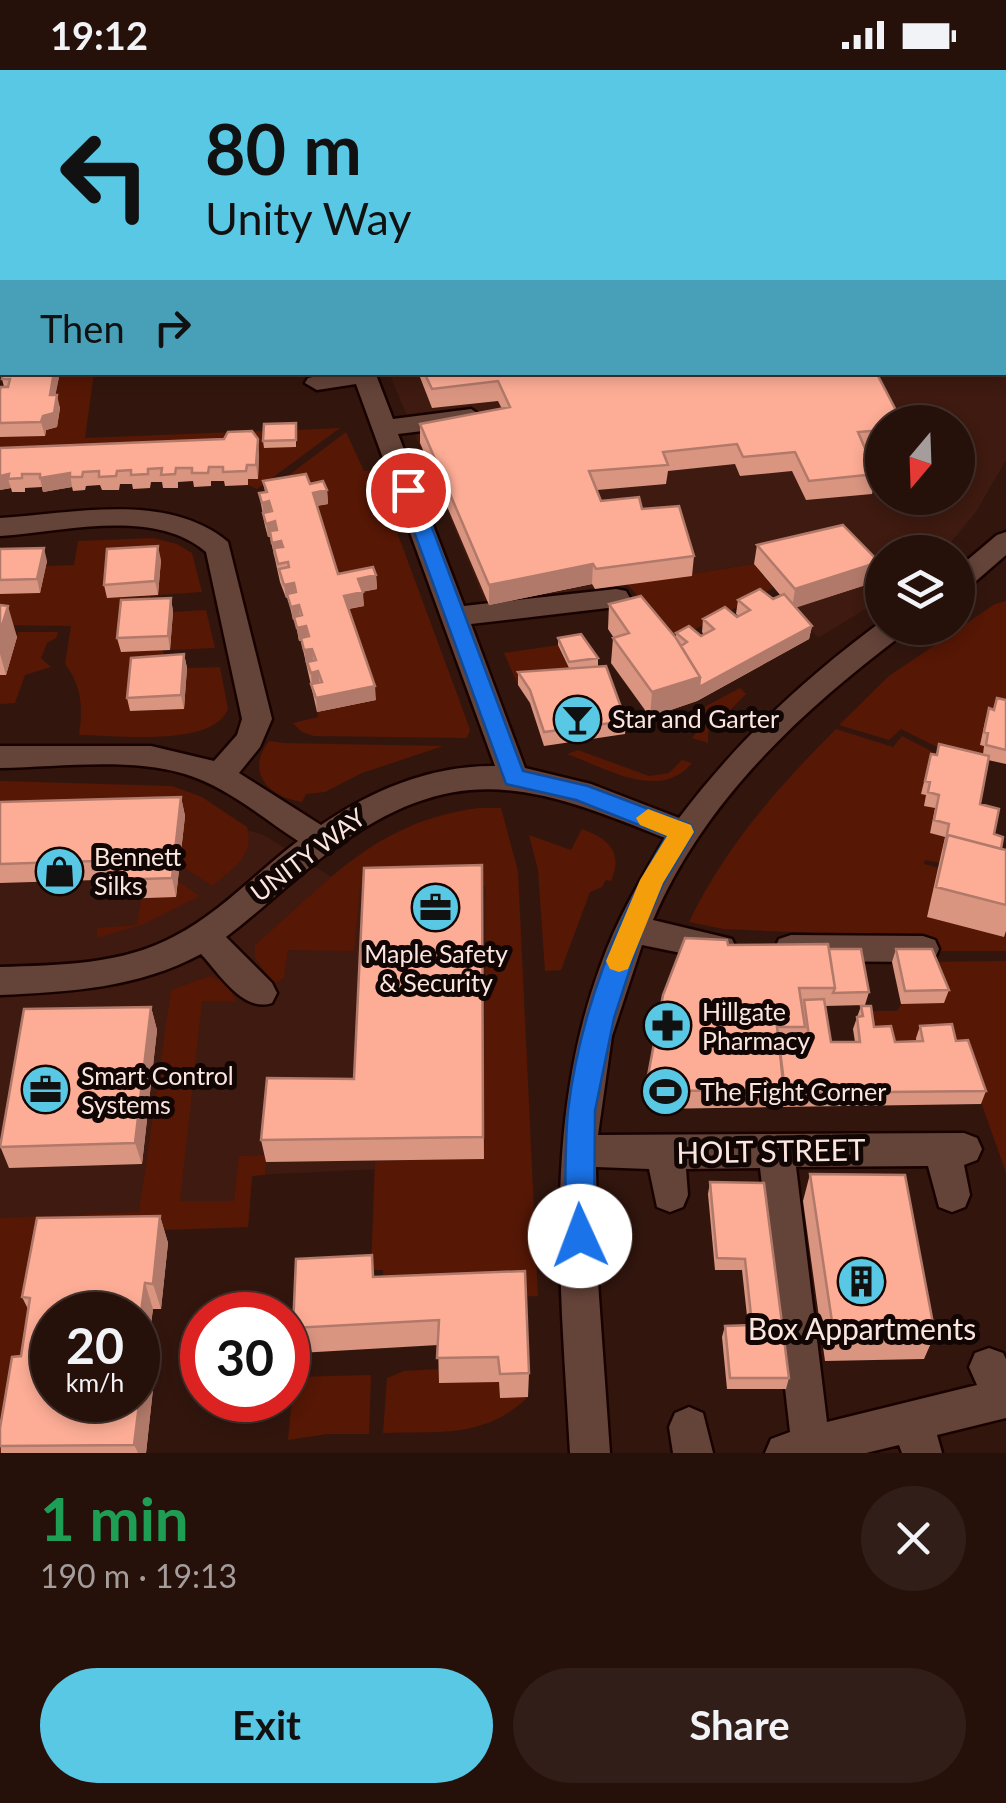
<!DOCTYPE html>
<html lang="en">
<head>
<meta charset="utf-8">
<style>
	body { margin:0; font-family:Lato,sans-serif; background:#321e18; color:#f1f3f6; height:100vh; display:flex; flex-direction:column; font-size:38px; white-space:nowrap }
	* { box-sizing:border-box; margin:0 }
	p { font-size:32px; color:#a49d9c }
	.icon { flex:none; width:55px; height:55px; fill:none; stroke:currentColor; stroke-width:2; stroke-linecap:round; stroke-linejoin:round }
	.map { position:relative; height:1383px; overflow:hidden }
	.panel { display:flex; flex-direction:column; background:#26100a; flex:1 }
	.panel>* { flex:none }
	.guide { position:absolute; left:0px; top:0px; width:1008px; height:305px; box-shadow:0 5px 15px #0003,0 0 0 2px #42302b; background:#59c8e5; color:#111; overflow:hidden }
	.needle { width:65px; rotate:199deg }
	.controls { position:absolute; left:865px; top:335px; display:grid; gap:20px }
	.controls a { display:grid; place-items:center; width:110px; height:110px; border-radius:50%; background:#26100a; box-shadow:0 5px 15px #0003,0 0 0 2px #42302b; font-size:50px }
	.speed { position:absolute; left:30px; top:1222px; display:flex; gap:20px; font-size:50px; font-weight:700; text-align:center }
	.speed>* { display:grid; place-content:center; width:130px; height:130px; border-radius:50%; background:#26100a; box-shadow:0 5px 15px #0003,0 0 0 2px #42302b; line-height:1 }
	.speed small { font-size:25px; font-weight:400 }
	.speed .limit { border:15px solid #d22; background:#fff; color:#111 }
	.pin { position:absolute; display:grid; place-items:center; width:85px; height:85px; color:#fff; margin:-42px; border:5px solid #fff; border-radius:50%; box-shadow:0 2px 10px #0007 }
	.me { position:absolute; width:110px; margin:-55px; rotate:358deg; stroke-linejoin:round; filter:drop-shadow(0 0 8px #0008) }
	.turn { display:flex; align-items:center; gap:35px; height:210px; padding:0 40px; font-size:45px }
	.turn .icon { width:130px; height:130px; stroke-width:2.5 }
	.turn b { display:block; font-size:70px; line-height:85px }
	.then { display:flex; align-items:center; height:95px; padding:0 40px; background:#0003; gap:20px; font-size:38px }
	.round { display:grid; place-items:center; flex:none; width:105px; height:105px; border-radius:52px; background:#321e18 }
	.summary { display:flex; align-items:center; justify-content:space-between; height:170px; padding:0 40px }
	h1 { font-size:60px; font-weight:700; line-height:75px; color:#1e9e55 }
	.primary-button { display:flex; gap:20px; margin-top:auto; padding:20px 40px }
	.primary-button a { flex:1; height:115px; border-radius:60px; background:#59c8e5; color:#111; font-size:40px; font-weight:700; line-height:115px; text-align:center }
	.primary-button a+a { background:#321e18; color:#f1f3f6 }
	.status { display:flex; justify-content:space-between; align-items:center; height:70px; padding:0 50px; background:#26100a; direction:ltr }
	.status svg { height:28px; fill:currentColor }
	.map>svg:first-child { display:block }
	.built { fill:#3e1a10; fill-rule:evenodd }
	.green { fill:#561705 }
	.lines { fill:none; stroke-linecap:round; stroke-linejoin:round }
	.minor-casing { stroke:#180200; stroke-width:5 }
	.major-casing { stroke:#180200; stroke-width:5 }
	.minor { fill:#644339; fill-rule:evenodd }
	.major { fill:#2a7f8e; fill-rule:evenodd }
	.wall { fill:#da9581 }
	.shaded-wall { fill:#b17969 }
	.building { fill:#fdad96; stroke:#b17969; stroke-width:2.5 }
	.route { fill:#1a73e8; stroke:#114b97; stroke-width:2.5 }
	.slow { fill:#f59e0b }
	.labels { text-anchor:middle; stroke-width:10; stroke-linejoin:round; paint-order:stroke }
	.poi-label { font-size:25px; fill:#fae5df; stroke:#110603; text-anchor:start }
	.street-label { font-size:25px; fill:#fae5df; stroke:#110603 }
	.near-street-label { font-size:30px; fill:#fae5df; stroke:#110603 }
	.near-poi-label { font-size:30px; fill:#fae5df; stroke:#110603 }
</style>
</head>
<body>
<div class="status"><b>19:12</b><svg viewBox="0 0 49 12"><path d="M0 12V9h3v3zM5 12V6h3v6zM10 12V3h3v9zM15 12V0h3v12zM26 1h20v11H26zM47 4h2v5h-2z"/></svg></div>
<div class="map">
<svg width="1006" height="1383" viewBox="0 0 1006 1383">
	<rect width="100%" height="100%" fill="#32160e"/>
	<path class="built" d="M1006 189V390L976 442 943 482H882V529L818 568 754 494 487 536 389 303 1005 302ZM882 352H958V428H882Z
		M185 746 262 764 338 811 491 809 488 1094 252 1105 248 1157 0 1166V751Z"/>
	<path class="green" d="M60 302 94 303 85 368 265 361V378L296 377 297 360 340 358 257 419 248 415V409L258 408 259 384 0 392V367L53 338Z
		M346 362 364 401 374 400 460 632 470 660 467 668 314 666 302 662 293 653 318 647 317 642 376 630 340 518 264 424Z
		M153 468 177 474 192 483 202 522 158 525 160 490 107 528 150 526 165 590 130 641 184 639 187 598 220 597 228 639C212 678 116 665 79 665 83 638 82 616 65 594L71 556 0 555V524L40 523 46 496 74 495 78 471Z
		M754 494 773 518 661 577 653 543 627 514Z
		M1006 531V639L984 676 982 689 937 677 901 659 889 670 839 655 889 606 995 534Z
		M206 540 215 578 170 580 173 542Z
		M18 562H58L56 568 47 573 41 588 51 597 25 605 15 633 0 634V605L6 604Z
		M558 575 569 599 598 595 605 610 518 615 504 583Z
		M740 618 746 624 708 662V673L692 668 705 653 693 643Z
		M836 659 893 677 902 666 937 684 986 696 921 724 926 725 925 736 935 738 930 763 945 767 940 793 925 790 924 794 939 798 927 847 1003 867 1006 860V881H935L931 868 723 859 689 852C725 777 777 718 836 659Z
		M269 671 283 673 443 676 362 703 325 722 306 724 302 732C268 727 245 702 269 671Z
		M578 680 649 706 669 703 682 690 692 693C660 732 606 698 567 684Z
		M0 711 172 716 202 727 247 757C255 786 233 799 212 816L180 795 185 746 0 751Z
		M478 738H501L518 801 538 1226 384 1233 383 1200H371L375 1091 483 1088 486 816 360 818 354 881 288 880 284 908 274 914 255 888V875C330 810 375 752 478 738Z
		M582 759C610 769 623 783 611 811L606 810 602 817 590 822 561 900 545 901 538 800 529 765 571 780Z
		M178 811 200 826 142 855 97 868V858L137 855 141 829 176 827Z
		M1006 891V1103L964 983 919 984 871 969 866 941H897L928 892Z
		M209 906 226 912 236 931H202L180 1131H234L239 1086 267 1085 265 1105 252 1106 248 1157 50 1164 13 1383H0V1148L139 1142 171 920Z
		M440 1299 499 1312 528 1327C484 1369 440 1361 383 1363L387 1308 404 1301Z
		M371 1305 369 1364H328L288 1370 294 1307Z"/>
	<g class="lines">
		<defs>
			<path id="minor" d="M1006 0V11H1005V2H997Z
				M1005 225H1006V239H1005Z
				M339 302H375L393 349 471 339 483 347 471 355 398 364 464 536 616 519 626 521 630 528 626 535 616 537 471 554 525 698 591 714 679 748C738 670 804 609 882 551V558H906L902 565C800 642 704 731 653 850L732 869 736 878 732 887 720 891 642 875 612 966 598 1065 964 1063 977 1068 982 1079 977 1090 964 1095 970 1125 965 1137 952 1142 939 1137 928 1096 796 1097 827 1352 977 1315 969 1297 975 1283 989 1278 1003 1283 1006 1289V1348L937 1365 942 1383H902L899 1375 866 1383H765L771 1369 790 1362 760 1098 686 1099 688 1125 683 1137 670 1142 657 1137 649 1099 596 1097 598 1212 610 1383H570C561 1219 542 1055 600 897 616 851 640 810 665 768 534 715 457 688 333 779 296 806 263 839 226 867L272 913 277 923 272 933C243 943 219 903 201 884 138 918 70 922 0 925V897C59 895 122 895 175 866 221 842 257 802 298 771 263 748 227 717 185 704 128 687 59 697 0 698V676H151L214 691 237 665 242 649 206 482C154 437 63 462 0 466V448C73 444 167 421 228 472L272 649 260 677 239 703 321 755C372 720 432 695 495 696L356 314 317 320 305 313 308 308Z
				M1006 462V485L968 518 958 521V498L997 465Z
				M791 865 923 866 935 870 939 879 935 888 923 892 791 891 779 887 775 878 779 869Z
				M689 1337 703 1343 713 1383H673L669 1357 675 1343Z"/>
			<path id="major" d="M1005 89H1006V101H1005Z
				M1005 120H1006V132H1005Z
				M0 156 2 157V170H0Z
				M1005 161 1006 162V176L1005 175Z
				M0 181H2V195H0Z"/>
		</defs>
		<use href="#minor" class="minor-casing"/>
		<use href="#major" class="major-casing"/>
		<use href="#minor" class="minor"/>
		<use href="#major" class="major"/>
	</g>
	<path class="wall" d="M65 0H146L145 2H65Z
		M3 302H60L55 325 60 338 57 357 46 360 45 366 0 367V320L4 317 2 309Z
		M418 302H876L882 352V379L866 381 876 404 872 424 806 430 792 401 740 406 735 394 668 401 666 414 597 420 601 431 642 439 694 486 692 506 595 519 592 514 489 535 420 373V354L502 339 498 331 432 338Z
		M296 353V377L264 378 263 371Z
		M0 378 259 383 258 409H248V415L225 416 224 411H211V416L194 417 193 411 178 412V418H163L162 412H151L150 418 133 419 132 414H120L119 420H102L100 415 86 416 85 420 73 421 72 417 43 422 42 417 25 418V422H12L11 418 0 420Z
		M263 411 310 414 327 420 328 434 317 436 338 504 376 505 377 519 362 522 364 536 349 539 376 630 317 642 301 571H299L295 550H293L288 528H286L280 512 270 467H268L265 456 259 423 265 422Z
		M757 475 879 492 875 512 796 537 812 556 809 569 697 631 650 647 611 593 613 568H614L608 559 609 534 676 568V563L701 566 704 565 702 562 703 549 739 546 736 544 738 530 773 529 781 526 754 494Z
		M0 479 47 491 40 523 0 524Z
		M161 490 158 525 107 528 104 515Z
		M171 528 173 542 170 580 121 582 117 568Z
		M0 535 17 567 6 605H0Z
		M558 568 598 588V596L582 598 626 651 625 664 544 676 530 633 518 615V602L569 598 558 575Z
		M184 584 187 598 184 639 130 641 127 628Z
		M997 628 1006 630V694L988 690 980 734 1001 779 1006 780V861L1004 867 927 847 945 767 930 763 935 738 924 736 926 725 921 724 931 684 936 685 939 674 983 684 984 676 980 675 985 652 989 638 993 639Z
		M181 727 185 746 176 827 119 829 115 817 99 818 96 810 0 813V732Z
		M482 795 484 1089 266 1092 261 1070 354 1009Z
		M728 875 829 879 869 922 865 935 825 936 831 972H855L853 959 861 936 874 957 895 972H916V968L920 956 956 971 986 1021 981 1034 654 1039 644 1029 647 1011Z
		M896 879 949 920 944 933 901 934 892 892Z
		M151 937 157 960 142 1094 9 1098 0 1076Z
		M810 1104 935 1264 924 1289 825 1291 803 1131Z
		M710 1112 764 1113 789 1308 786 1319H727L722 1267 725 1256 748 1255 742 1200H715L708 1124Z
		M160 1146 168 1173 161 1239H153L145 1298 153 1319 146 1383H1L0 1358 21 1286 28 1239 22 1227Z
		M375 1207 529 1303 528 1327 500 1328 499 1312 439 1313 438 1275 299 1283 293 1258Z"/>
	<path class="shaded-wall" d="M2 70V106L0 113V76Z
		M54 302H60L53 338 50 325Z
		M57 325 60 338 57 357 46 360 45 366 41 352 43 346Z
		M258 369 259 383 258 409 256 395Z
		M70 403 72 417 43 422 40 408Z
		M9 404 8 409 11 418 0 420V406Z
		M327 420 328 434 314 436 313 423Z
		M269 431 271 445 264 447 262 433Z
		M275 451 277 465 268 467 266 454Z
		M281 471 282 485 274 478V486L272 473Z
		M158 476 161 490 158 525 155 511Z
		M44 478 47 491 40 523 37 509Z
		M879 492 875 512 792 539 795 519Z
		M593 494 592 514 489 535V515Z
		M376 505 377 519 359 522 358 509Z
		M294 513 295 526 287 524 288 528H286L284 515Z
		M363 522 364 536 346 539 344 526Z
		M171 528 173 542 170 580 168 566Z
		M299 535 300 549 293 550 291 537Z
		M8 536 17 567 6 605 0 584V562Z
		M306 556 308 570 299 571 297 558Z
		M812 556 809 569 697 631 650 647 652 622Z
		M312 579 314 592 306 594 304 580Z
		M184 584 187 598 184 639 181 625Z
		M318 601 320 615 312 617 311 603Z
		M375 616 376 630 317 642 316 628Z
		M181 727 185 746 176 827 172 808Z
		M151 937 157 960 142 1094 135 1073Z
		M160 1146 168 1173 161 1239 153 1214Z
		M145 1213 153 1239 145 1298 153 1319 146 1383H138L134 1375 138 1263Z"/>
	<path class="building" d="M0 0H31L30 2H2V70L0 76Z
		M73 0H101L100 2H72Z
		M201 0H247V1L289 2H201Z
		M292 0H318V2H291Z
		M355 0H782L783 2H375Z
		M795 0H848L849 2H801Z
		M912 0H980L981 2H913Z
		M3 302H54L50 325H57L54 343 43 346 41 352 0 353V320L1 317H8L10 309H2Z
		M424 302H876L902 352H882V360L858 362 876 404 809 411 795 382 743 387 737 374 663 382 668 395 589 401 601 431 639 427 642 439 679 436 694 486 596 499 593 494 489 515 420 354 510 337 498 311 432 319Z
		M296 353V370L263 371 264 354Z
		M252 361 258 369 256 395H247L246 401 223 402V397H209L208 403H192V398H176L175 404 161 405 162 398 148 399V404L131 405V400L117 401 116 406 99 407V401L83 402 82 407H70V403L40 408V404H22V408L8 409 9 404 0 406V378L224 369 228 362Z
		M306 404 310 414 323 411 327 420 313 423 338 504 373 497 376 505 358 509 363 522 344 526 375 616 316 628 311 614 322 612 318 601 311 603 307 592 316 590 312 579 304 580 301 568 309 566 306 556 297 558 294 547 302 545 299 535 291 537 287 524 296 522 294 513 284 515 279 499 289 497 288 492 278 494 274 478 283 477 281 471 272 473 270 461 277 460 275 451 266 454 263 443 272 441 269 431 262 433 259 423 267 422 263 411Z
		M843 455 879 492 795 519 757 475Z
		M158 476 155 511 104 515 107 479Z
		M44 478 37 509 0 510V479Z
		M760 519 773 529 784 524 812 556 699 617 700 607 681 576 687 572 676 563 689 556 701 566 714 559 703 549 725 537 737 547 750 540 738 530Z
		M641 526 676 568 700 607 652 622 613 568 629 563 609 534Z
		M171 528 168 566 117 568 121 530Z
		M0 535 8 536 0 562Z
		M581 564 598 588 569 592 558 568Z
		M184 584 181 625 127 628 131 588Z
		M606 596 626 651 544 662 530 620 518 602Z
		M997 628 1006 630V680L986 675 988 663 984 662 989 638 994 640Z
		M939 674 989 686 980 734 999 739 994 764 1003 767 1001 779 948 765 944 780 949 754 934 750 939 725 928 722 930 712 925 711 931 684 937 685Z
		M181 727 172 808 114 810 116 798 93 799 95 791 0 794V732Z
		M948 765 1006 780V835L936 817Z
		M482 795 483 1067 261 1070 267 1008 354 1009 364 798Z
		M685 868 727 870 728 875 828 874 835 918H799L805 957H777L785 1020 656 1021 647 1011 663 925Z
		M829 879H861L869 922 833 923 835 918Z
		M896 879H932L949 920 905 921Z
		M824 929 831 972H860L857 947 863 946 861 936H871L874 957 891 956 895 972 923 971 920 956 952 954 956 971 968 970 986 1021 784 1023 779 973H810L804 930Z
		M151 937 135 1073 0 1077 24 939Z
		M810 1104 905 1105 935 1264 834 1265Z
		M710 1112 764 1113 789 1308H730L725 1256 752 1255 745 1189 717 1188Z
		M160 1146 153 1214 145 1213 138 1263V1245H52V1330H138V1294H144L134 1375 0 1376V1358L12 1287 21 1286 30 1228 22 1227 37 1148Z
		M372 1185 373 1207 525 1201 529 1303 500 1304 498 1287 437 1288 439 1250 293 1258 296 1189Z"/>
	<path class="route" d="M408 414 418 420 523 701 588 716 691 755 694 762 663 814 643 859 614 948 595 1041 594 1166 590 1175 580 1179 569 1175 565 1166C566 1125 564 1082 568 1041 579 946 617 847 667 766L576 730 506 714 399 420Z"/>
	<path class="slow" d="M648 739 691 755 694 762 663 813 628 899 619 902 610 899 606 891 640 810 667 766 640 755 636 748Z"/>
	<defs>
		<symbol id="bar-disc" viewBox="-11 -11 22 22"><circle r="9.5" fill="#59c8e5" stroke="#110603"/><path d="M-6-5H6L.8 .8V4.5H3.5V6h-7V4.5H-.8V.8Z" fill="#111"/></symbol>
		<symbol id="shop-disc" viewBox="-11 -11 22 22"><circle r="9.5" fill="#59c8e5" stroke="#110603"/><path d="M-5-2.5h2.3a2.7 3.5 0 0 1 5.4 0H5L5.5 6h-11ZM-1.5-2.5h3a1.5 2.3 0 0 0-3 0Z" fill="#111"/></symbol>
		<symbol id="office-disc" viewBox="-11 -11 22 22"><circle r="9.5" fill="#59c8e5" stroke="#110603"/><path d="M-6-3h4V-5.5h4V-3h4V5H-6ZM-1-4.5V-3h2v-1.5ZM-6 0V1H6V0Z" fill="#111"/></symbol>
		<symbol id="pharmacy-disc" viewBox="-11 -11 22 22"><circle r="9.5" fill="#59c8e5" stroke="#110603"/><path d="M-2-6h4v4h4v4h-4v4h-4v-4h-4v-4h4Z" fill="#111"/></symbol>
		<symbol id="stadium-disc" viewBox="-11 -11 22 22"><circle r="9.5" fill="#59c8e5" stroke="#110603"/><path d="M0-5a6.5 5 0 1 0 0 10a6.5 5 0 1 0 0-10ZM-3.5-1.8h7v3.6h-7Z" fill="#111"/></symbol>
		<symbol id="building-disc" viewBox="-11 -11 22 22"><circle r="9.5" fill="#59c8e5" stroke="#110603"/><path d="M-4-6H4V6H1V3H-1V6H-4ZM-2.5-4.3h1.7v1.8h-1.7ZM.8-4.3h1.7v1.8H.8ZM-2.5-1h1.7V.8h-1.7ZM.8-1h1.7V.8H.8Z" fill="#111"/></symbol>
	</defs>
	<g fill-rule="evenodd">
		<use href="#bar-disc" x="550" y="622" width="55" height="55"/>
		<use href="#shop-disc" x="32" y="774" width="55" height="55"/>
		<use href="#office-disc" x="408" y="810" width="55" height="55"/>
		<use href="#pharmacy-disc" x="640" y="928" width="55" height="55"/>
		<use href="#office-disc" x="18" y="992" width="55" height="55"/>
		<use href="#stadium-disc" x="638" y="994" width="55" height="55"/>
		<use href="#building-disc" x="834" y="1184" width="55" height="55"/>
	</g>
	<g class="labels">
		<g class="poi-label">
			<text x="612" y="658">Star and Garter</text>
			<text x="94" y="796">Bennett<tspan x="94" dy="29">Silks</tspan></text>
			<text x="436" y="893" text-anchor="middle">Maple Safety<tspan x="436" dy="29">&amp; Security</tspan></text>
			<text x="702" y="951">Hillgate<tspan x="702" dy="29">Pharmacy</tspan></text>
			<text x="81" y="1015">Smart Control<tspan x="81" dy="29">Systems</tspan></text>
			<text x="700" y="1031">The Fight Corner</text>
		</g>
		<g class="street-label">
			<text transform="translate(308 785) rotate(-37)" y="9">UNITY WAY</text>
		</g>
		<g class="near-street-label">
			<text transform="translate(771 1082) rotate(-1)" y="10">HOLT STREET</text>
		</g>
		<g class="near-poi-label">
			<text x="862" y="1270">Box Appartments</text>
		</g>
	</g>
</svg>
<div class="controls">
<a><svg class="needle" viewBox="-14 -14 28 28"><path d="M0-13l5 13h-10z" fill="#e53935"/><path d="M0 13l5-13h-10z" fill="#a49d9c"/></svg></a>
<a><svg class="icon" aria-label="layers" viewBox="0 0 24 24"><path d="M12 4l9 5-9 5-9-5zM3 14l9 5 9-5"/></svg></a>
</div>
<div class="speed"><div>20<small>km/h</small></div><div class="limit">30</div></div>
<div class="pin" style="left:408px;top:420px;background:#d93025"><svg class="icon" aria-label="arrive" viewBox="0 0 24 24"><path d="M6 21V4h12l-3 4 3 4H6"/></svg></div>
<svg class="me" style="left:580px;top:1166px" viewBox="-20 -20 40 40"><circle r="19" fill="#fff"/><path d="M0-13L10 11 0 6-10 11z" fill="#1a73e8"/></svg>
<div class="guide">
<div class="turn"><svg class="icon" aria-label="left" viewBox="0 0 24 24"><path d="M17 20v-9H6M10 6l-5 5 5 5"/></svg><div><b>80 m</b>Unity Way</div></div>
<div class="then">Then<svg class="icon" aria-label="right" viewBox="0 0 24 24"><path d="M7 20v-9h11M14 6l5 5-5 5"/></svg></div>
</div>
</div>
<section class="panel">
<div class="summary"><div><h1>1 min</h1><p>190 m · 19:13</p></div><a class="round"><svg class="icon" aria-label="close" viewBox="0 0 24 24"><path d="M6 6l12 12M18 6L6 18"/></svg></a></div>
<div class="primary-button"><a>Exit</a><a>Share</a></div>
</section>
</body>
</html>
